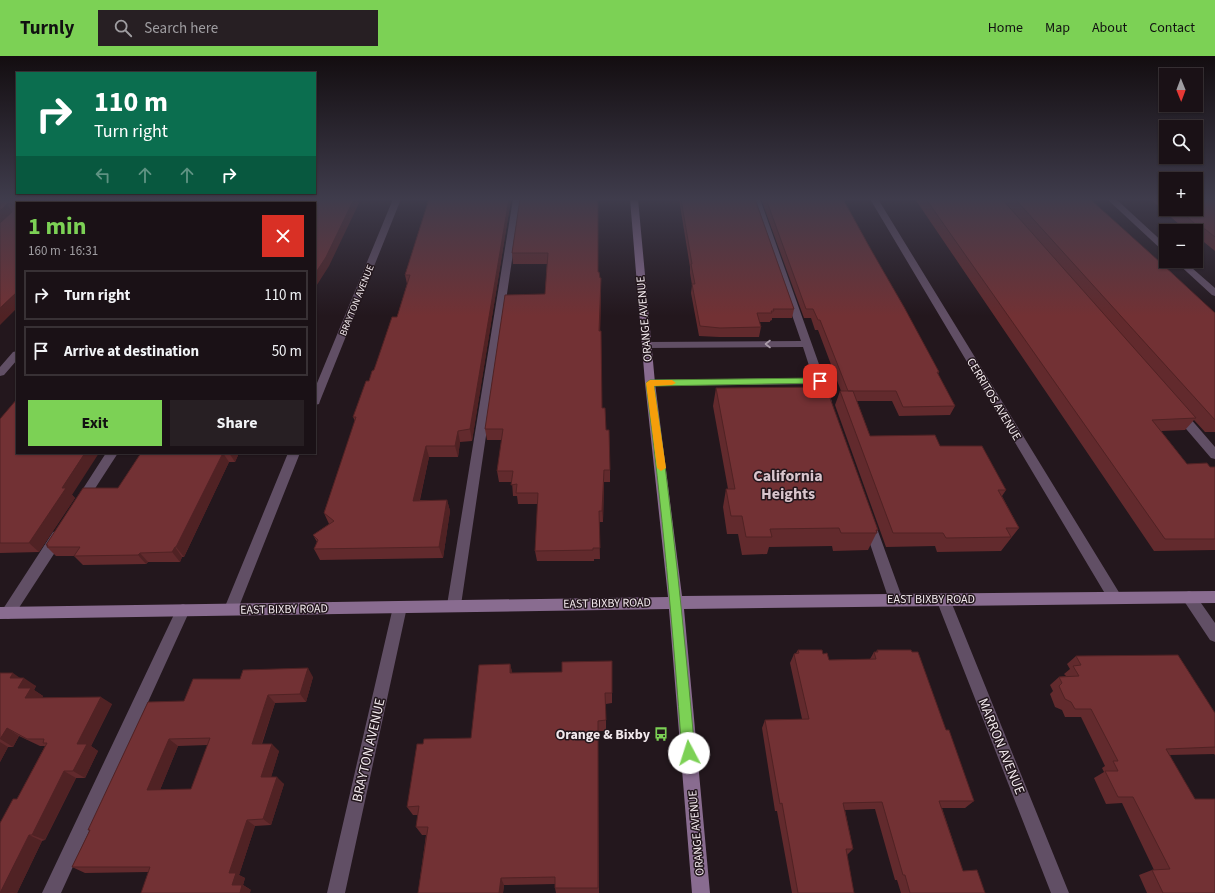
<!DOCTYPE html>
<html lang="en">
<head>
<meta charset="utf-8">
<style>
	body { margin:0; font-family:"Source Sans 3",sans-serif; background:#271f23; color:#f1f3f6; height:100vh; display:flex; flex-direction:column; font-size:15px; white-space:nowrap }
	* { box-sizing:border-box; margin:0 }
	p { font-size:13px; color:#9f9da1 }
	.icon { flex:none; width:22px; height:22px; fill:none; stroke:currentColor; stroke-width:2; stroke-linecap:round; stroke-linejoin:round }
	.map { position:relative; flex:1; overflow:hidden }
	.details { position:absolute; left:16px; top:146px; width:300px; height:252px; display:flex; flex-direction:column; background:#1a1116; border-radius:0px; box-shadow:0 1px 3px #0004,0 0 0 1px #383135 }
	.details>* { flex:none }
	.banner { position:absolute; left:16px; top:16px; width:300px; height:122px; border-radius:0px; box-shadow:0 1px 3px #0004,0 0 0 1px #383135; background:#0b6e4f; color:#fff; overflow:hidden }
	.needle { width:26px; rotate:179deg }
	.fabs { position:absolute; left:1159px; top:12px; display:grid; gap:8px }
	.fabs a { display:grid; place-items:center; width:44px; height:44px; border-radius:0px; background:#1a1116; box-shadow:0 1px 3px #0004,0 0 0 1px #383135; font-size:20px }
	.pin { position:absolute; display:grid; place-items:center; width:34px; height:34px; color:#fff; margin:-17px; border-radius:8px; box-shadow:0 2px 6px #0006 }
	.me { position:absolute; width:44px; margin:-22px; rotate:355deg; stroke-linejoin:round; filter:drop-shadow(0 0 3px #0008) }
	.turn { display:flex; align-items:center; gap:14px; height:84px; padding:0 12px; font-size:18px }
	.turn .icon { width:52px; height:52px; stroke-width:2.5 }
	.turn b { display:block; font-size:28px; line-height:34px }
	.lanes { display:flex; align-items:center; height:38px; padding:0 12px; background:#0003; justify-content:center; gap:20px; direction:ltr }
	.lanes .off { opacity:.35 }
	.round { display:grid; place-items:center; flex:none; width:42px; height:42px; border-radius:0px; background:#271f23 }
	.headline { display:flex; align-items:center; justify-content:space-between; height:68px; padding:0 12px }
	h1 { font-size:24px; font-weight:700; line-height:30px; color:#7cd155 }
	.button { display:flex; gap:8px; margin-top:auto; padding:8px 12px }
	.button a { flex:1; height:46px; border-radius:0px; background:#7cd155; color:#111; font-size:16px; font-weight:700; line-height:46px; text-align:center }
	.button a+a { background:#271f23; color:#f1f3f6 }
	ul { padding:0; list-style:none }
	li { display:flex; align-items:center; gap:12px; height:50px; margin:0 8px 6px; padding:0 4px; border:2px solid #383135; border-radius:0px }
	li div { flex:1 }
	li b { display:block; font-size:15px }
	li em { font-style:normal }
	header { display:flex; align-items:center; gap:24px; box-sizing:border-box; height:56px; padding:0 20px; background:#7cd155; color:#111 }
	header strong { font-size:19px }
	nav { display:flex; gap:22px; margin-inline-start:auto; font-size:14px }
	.search { width:280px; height:36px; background:#271f23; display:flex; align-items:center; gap:10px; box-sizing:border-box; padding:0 14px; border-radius:0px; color:#9f9da1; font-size:15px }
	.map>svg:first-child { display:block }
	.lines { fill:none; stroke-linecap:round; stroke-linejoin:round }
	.lane { fill:#614f65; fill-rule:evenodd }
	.street { fill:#614f65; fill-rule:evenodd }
	.secondary { fill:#896c90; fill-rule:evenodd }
	.wall { fill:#622a2d; fill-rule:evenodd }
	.shaded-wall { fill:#502224 }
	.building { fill:#723134; stroke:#502224; fill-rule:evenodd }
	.oneway { stroke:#aa9ca9 }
	.route { fill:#7cd155; stroke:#518837 }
	.slow { fill:#f59e0b }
	.labels { text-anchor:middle; stroke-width:3; stroke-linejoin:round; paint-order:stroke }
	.far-street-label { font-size:10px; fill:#f2e9ed; stroke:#23171d }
	.street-label { font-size:12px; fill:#f2e9ed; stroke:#23171d }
	.near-poi-label { font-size:14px; font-weight:bold; fill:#f2e9ed; stroke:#23171d; text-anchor:end }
	.near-street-label { font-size:14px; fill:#f2e9ed; stroke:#23171d }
	.district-label { font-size:16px; font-weight:bold; fill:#d8c5cd; stroke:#23171d }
</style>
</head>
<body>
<header>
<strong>Turnly</strong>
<div class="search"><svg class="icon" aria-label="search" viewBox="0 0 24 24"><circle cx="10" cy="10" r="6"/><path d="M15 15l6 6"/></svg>Search here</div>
<nav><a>Home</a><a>Map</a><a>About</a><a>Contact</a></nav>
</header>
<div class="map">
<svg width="1215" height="837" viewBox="0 0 1215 837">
	<rect width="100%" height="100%" fill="#23171d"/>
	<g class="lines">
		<path class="lane" d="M513 143H521L461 549 459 553 454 555 449 553 447 549Z
			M752 143H760L825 325 832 346 831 349H823L816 328 650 330 645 327 650 324 813 322 803 291 647 292 642 289 647 286 801 285Z
			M1179 353 1183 354 1215 391V403L1211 402 1175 360 1173 357 1175 354Z
			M106 397H118L85 448 81 450 77 448 75 445 77 442Z
			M869 462 874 463 875 467 903 544 901 548 896 550 891 548 889 544 863 467 864 463Z
			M58 475 63 476 64 480 63 484 13 561 8 563 3 561 1 557 3 553 53 476Z
			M183 548 188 550 190 554 61 837H42L178 550Z"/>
		<path class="street" d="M153 143H161L157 147H149Z
			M393 143H401L320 345 319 348 315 349V332Z
			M870 143H878L1120 538 1122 542 1120 546 1115 548 1110 546Z
			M1107 143H1116L1166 189V196L1163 195Z
			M1175 205H1184L1215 232V240L1212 239Z
			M17 295V304L4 319 0 320V311L13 296Z
			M288 397H300L238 553 236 557 231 559 226 557 224 553Z
			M1189 535 1194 537 1215 567V586L1210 584 1184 545 1182 541 1184 537Z
			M943 537 948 539 950 543 1069 837H1051L936 543 938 539Z
			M400 545 405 547 407 551 345 837H327L393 551 395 547Z"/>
		<path class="secondary" d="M630 143H638L655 327 682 540 1215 535V547L684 553 710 837H692L669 553 0 563V551L668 541 645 327Z"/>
	</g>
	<path class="wall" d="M0 143H125L121 147H17L0 269Z
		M429 143H511L472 385 460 386 458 401H429L420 444H447L450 455 443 502 320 504 314 493 317 486 313 479 329 468 324 457 355 365 353 361 397 261 407 228 405 219Z
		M520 143 598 216 600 222H601L600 275 602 352 606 374 610 414V426H604L603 466H599L600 503H594V505H537L535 495 538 448H518L517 440H513L512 426H499L497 415 502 384H487L485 373 545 238 547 208H513L512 197Z
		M679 143H755L794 253 792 262H772V264L770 265V266H759L761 271 759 281H719L699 280 691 237 692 229 690 217V211Z
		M761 143H843L870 192 939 316 938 318 955 350 950 359 899 360 892 345H857L870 380 940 390 1006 434 1002 440 1019 472 1001 495 937 496 935 490 886 491 835 349 840 335H841L818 274H815L811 262H804Z
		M915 143H1093L1092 145 1215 257V376H1205L1194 364 1185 374 1161 375 1187 408 1210 411H1215V494L1154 495Z
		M1150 143H1166V153H1196L1215 143V195L1199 182H1196V175H1187Z
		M716 332 878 474 868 494 833 495 832 490 769 491 767 498 742 499 738 478H727L723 451 726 433H728L713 350Z
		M0 363 75 442 39 496 0 497Z
		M141 397H239L235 406H229L184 501H182L180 506H148L146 508 83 509 74 500H56L47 491V490L46 489 118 432Z
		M798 594 823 598 829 604 870 603 874 596H876L877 594 946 674 974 745 965 752H942L963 815 985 837H901L897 824H895L875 753 845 754 853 793 847 799 854 837H792L777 755H775L762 672 765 664 802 663 790 607 794 598 796 597Z
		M1076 600 1215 657V699L1214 698 1170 699 1215 837H1147L1139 819 1152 814H1154L1122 747 1106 748 1094 722 1104 716 1102 712 1105 710 1081 661H1065L1062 654 1055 651 1050 638 1053 635 1050 629 1059 621 1066 620 1064 618 1070 613 1067 608Z
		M510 608 512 617 612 637V647L606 648V675H598L599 837H556L555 832V828L504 829 503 837H418L426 779H422L416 771 418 759H413L407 751 471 682Z
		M0 617 36 630 34 634 43 640 42 642 112 648 91 690 98 695 85 722H76L45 784 42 785 17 837V743L45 690H40L19 680 13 691H8L0 706Z
		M313 621 306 646 275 647 262 688 279 695 271 721 284 728 271 769 255 770 239 819 245 822 243 829 251 834 148 816 85 817 72 811 90 774H88L184 645 240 623ZM208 689 191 733 160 734 178 690Z"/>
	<path class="shaded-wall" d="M112 143H125L121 147H108Z
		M354 143H361L329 210 315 232V218Z
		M509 143H511L472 385 470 373Z
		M7 148 13 157 0 169V155Z
		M601 222V233L600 286 599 275Z
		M17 236V252L0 269V252Z
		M458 375 460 386 458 401 455 390Z
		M426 390 429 401 417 456 413 445Z
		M85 397H99L72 439 75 442 39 496 29 487 62 432Z
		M223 397 229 406 184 501 176 491Z
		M229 397H239L235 406Z
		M604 414V426L603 466 602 455Z
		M447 444 450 455 443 502 439 491Z
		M175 491 182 501 180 506 172 496Z
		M140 497 148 506 146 508 138 499Z
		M510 608 513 619 510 617Z
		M308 612 313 621 306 646 300 638Z
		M13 617 23 624 24 622 36 630 34 634 43 640 37 650 25 642 10 622Z
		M268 639 275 647 259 695 252 688Z
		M101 641 112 648 91 690 98 695 85 722 73 715 77 688Z
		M7 672 19 680 13 691 0 683Z
		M169 683 178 690 157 741 147 734Z
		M0 686 8 691 0 706Z
		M272 688 279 695 269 728 261 721Z
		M64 715 76 722 45 784 32 779Z
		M277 721 284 728 271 769 263 763Z
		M247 764 255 770 239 819 245 822 243 829 251 834 250 837H240L232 829 229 817Z
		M29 779 42 785 17 837H0Z
		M501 822 504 829 503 837H499Z"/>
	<path class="building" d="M0 143H112L108 147H17V236L0 252V167L12 156V148H7L0 155Z
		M186 143H354L326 201 315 218V147H183Z
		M429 143H509L470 373 458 375 455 390H426L413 445 447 444 439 491 314 493 318 484 313 479 334 465 324 457 356 361H353L366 325H369L372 315 374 314 392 261H397L410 219H405Z
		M520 143H598V216H599L600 222H601L599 275H601L602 352H605L606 374H609L610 414H604L602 455H599L600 492H593V494L535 495 538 437H516L517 428 511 429 513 415H497L503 373H485L505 239 545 238 548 197H512Z
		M681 143H755L794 253H773L774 255H771L772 257H757L761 271 720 272 700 270 692 228H695L691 208H692Z
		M766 143H843L870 192 904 251 939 316H937L955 350 903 351 896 335H848L820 264H818L813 253H806Z
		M926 143H1002L1196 362 1152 364 1187 408 1207 407 1210 411H1215V483H1165Z
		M1015 143H1093H1090L1161 207 1215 257V364Z
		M1196 143H1215V181L1205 173H1201L1178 153H1196Z
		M826 331 878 474H876L877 477H841L839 472 770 473 772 481H746L742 460H731L726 433H735L716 332Z
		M840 335H853L870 380 935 379 940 390H982L1006 434H998L1019 472H1006L1011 481 946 482 943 477H893Z
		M17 343V397H85L62 432H66L29 487H0V363Z
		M141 397H223L176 491H175L172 496 140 497 138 499 74 500 80 491H47L48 489H46L83 432H118Z
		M798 594H822L823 598 827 597 829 604 876 603 874 596H878L877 594H911L912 596H918L946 674H949L974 745H939L963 815 977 814 985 837H910L905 819H903L882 746 843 747 853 793H846L854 837H798L782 747 780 748 765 664 809 663 794 598 799 597Z
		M1178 599 1215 657V691L1166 693 1195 743H1215V837H1163L1152 814 1170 813 1133 741H1118L1105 715H1118L1113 705H1118L1091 653H1075L1071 646 1065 643 1059 630 1062 627 1059 621 1079 620 1073 610 1081 609 1076 600Z
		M612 605V637H605L606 664 598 665V832H555V821L501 822 499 837H418L428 771H416L419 750 407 751 417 688H423L424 683 471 682 479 609 510 608V617L562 616V606Z
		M308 612 300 638 268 639 252 688H272L261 721H277L263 763 247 764 229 817H236L232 829H242L240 837H141L150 811H72L90 774H88L148 646 184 645 193 623H240L243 614ZM210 682 191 733 147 734 169 683Z
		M0 617H13L10 622H24L18 632H31L25 642 101 641 77 688H87L73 715H64L32 779H29L0 837 14 836V837H0V767L13 743H17L47 687H43L44 683H27L7 672 0 683Z"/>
	<defs><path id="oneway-chevron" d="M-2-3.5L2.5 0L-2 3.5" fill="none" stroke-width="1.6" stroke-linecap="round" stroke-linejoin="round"/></defs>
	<use class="oneway" href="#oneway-chevron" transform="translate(768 288) rotate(180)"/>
	<linearGradient id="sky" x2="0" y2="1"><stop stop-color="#130d10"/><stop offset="0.55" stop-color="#3f3c4c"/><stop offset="1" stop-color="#3f3c4c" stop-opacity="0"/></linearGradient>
	<rect width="1215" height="260" fill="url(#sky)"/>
	<path class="route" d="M820 322 822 323V327L654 330C672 452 684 574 695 697L693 701 689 703 684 701 682 697C673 573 662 450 646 327L650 324Z"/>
	<path class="slow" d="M650 324H672L676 327 672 329 654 330 666 412 661 415 657 412 646 327Z"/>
	<defs>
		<symbol id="bus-bare" viewBox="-9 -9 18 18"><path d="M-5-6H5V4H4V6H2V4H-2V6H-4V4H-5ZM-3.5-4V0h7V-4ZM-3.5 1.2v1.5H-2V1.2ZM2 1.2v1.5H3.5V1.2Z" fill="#7cd155" stroke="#23171d" stroke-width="2.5" paint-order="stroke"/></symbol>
	</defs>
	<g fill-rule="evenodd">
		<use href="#bus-bare" x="651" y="668" width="20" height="20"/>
	</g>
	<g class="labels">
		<g class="far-street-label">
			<text transform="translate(356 244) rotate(-68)" y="4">BRAYTON AVENUE</text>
		</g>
		<g class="street-label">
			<text transform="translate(644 263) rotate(-95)" y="4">ORANGE AVENUE</text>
			<text transform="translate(994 343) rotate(59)" y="4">CERRITOS AVENUE</text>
			<text x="931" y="547">EAST BIXBY ROAD</text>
			<text transform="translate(607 547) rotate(-1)" y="4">EAST BIXBY ROAD</text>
			<text transform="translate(284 553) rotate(-1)" y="4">EAST BIXBY ROAD</text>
			<text transform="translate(696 777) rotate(-95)" y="4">ORANGE AVENUE</text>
		</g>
		<g class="near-poi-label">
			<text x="650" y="683">Orange &amp; Bixby</text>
		</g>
		<g class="near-street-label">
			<text transform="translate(1002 690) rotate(68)" y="5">MARRON AVENUE</text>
			<text transform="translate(368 694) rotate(-77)" y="5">BRAYTON AVENUE</text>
		</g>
		<g class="district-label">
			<text x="788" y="425">California<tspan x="788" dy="18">Heights</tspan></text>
		</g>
	</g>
</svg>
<div class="fabs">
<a><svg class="needle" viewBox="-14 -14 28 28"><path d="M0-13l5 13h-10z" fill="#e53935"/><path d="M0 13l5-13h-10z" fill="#9f9da1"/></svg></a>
<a><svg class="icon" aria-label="search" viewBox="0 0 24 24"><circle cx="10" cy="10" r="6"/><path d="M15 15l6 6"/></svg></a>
<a>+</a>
<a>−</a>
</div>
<div class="pin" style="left:820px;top:325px;background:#d93025"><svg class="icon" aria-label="arrive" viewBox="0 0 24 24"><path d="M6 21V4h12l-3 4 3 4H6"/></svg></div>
<svg class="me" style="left:689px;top:697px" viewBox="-20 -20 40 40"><circle r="19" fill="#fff"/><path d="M0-13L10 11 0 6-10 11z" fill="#7cd155"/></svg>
<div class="banner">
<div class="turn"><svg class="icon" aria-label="right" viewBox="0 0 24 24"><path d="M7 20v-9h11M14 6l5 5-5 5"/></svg><div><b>110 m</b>Turn right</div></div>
<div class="lanes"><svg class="icon off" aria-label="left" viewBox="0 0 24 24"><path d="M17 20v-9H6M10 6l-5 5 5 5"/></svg><svg class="icon off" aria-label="ahead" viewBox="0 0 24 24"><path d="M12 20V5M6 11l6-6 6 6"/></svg><svg class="icon off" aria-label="ahead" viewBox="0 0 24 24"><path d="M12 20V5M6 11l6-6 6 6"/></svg><svg class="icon" aria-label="right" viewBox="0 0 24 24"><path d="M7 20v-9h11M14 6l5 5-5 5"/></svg></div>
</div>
<section class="details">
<div class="headline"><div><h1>1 min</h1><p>160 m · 16:31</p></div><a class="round" style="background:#d93025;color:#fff"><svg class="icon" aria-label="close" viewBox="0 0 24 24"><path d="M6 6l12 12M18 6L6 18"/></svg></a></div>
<ul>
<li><svg class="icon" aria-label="right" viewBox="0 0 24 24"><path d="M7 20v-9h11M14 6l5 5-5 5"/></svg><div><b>Turn right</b></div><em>110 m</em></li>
<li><svg class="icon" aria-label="arrive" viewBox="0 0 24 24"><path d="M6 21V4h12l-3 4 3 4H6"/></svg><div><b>Arrive at destination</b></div><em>50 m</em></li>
</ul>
<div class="button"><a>Exit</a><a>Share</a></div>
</section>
</div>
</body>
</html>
